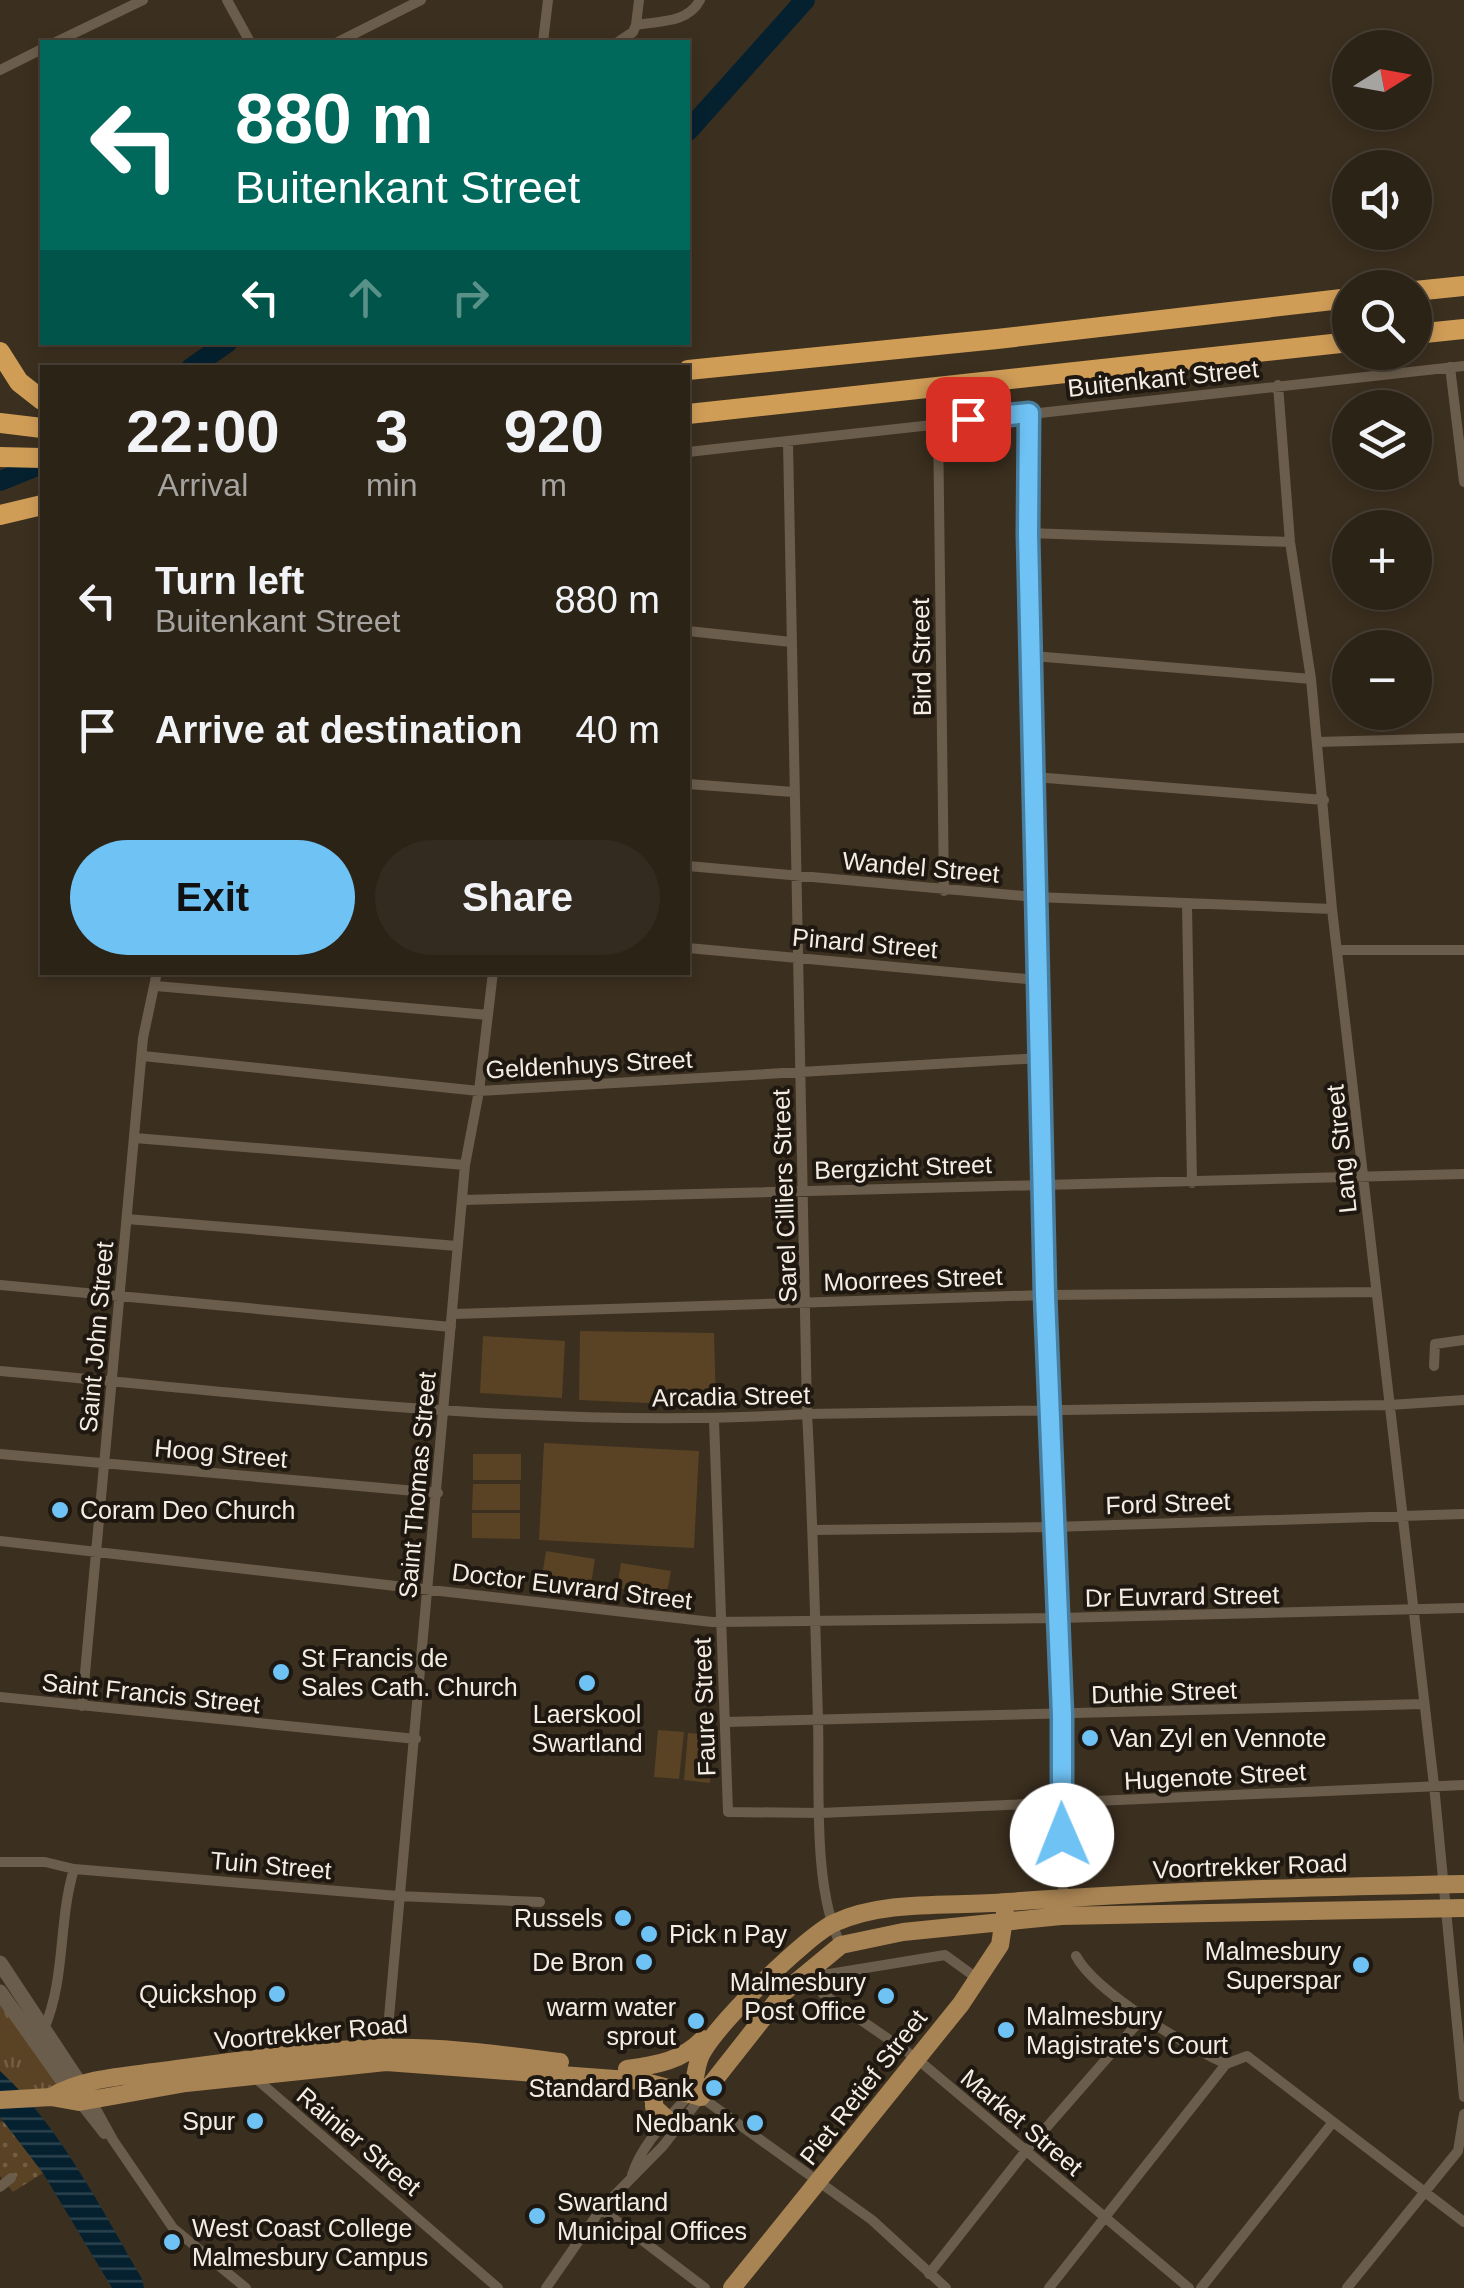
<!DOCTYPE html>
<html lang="en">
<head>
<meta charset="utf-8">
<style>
	body { margin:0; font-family:Arial,sans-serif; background:#342b20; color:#f1f3f6; height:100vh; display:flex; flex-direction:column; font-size:38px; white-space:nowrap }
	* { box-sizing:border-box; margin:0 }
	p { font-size:32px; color:#a6a4a1 }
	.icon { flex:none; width:55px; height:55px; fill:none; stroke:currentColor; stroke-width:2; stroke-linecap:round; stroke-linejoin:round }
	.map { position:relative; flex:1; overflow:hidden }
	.details { position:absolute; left:40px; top:365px; width:650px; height:610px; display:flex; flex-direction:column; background:#2c2317; border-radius:0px; box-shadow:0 5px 15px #0003,0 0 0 2px #484036 }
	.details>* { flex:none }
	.guide { position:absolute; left:40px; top:40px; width:650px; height:305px; border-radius:0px; box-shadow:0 5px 15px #0003,0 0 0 2px #484036; background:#00695c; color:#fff; overflow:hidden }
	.needle { width:65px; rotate:79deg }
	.fabs { position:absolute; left:1332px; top:30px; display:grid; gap:20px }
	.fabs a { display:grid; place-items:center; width:100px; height:100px; border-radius:50%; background:#2c2317; box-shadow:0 5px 15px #0003,0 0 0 2px #484036; font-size:50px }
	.pin { position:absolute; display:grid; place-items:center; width:85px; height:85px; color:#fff; margin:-42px; border-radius:20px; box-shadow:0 5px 15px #0006 }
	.me { position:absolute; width:110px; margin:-55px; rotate:359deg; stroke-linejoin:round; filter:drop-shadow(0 0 8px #0008) }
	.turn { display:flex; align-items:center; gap:35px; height:210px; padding:0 30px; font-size:45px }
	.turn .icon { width:130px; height:130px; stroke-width:2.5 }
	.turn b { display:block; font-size:70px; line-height:85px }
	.lanes { display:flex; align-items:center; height:95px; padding:0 30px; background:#0003; justify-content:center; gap:50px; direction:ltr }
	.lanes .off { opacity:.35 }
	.eta { display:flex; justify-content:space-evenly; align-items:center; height:170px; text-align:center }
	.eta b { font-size:60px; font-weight:700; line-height:70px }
	.cta { display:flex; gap:20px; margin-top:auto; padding:20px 30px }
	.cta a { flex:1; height:115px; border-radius:60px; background:#6fc2f4; color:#111; font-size:40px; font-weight:700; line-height:115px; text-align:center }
	.cta a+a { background:#342b20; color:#f1f3f6 }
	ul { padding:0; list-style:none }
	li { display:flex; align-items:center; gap:30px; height:130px; padding:0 30px }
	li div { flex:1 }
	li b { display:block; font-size:38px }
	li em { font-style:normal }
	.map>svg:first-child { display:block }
	.grass { fill:url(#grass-tufts) }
	.park { fill:url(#park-dots) }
	.pitch { fill:#5a4325 }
	.water { fill:url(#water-rules) }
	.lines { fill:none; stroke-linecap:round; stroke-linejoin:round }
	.river { stroke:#052130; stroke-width:20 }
	.street { stroke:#6b5d4c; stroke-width:10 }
	.secondary { stroke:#6b5d4c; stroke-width:15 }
	.primary { stroke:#a88353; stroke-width:18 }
	.highway { stroke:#d09d57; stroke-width:20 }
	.route-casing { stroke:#487e9f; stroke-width:25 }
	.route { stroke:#6fc2f4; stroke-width:18 }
	.poi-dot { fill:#6fc2f4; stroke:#1e1811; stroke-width:4 }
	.labels { text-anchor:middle; stroke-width:8; stroke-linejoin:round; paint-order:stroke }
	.street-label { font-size:25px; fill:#f5ede3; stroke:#1e1811 }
	.poi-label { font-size:25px; fill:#f5ede3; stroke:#1e1811; text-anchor:end }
</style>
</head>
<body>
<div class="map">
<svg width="1464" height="2288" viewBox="0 0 1464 2288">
	<defs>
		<pattern id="grass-tufts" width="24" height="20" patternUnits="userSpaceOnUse" patternTransform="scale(2.5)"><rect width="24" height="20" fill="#5a4325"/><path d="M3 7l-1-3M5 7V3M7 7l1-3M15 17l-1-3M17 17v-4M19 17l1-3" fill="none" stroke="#725e44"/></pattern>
		<pattern id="park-dots" width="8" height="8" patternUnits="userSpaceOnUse" patternTransform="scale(2.5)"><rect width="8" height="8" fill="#5a4325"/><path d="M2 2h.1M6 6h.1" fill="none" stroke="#725e44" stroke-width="1.8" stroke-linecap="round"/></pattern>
		<pattern id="water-rules" width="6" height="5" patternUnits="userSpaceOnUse" patternTransform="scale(2.5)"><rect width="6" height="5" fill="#052130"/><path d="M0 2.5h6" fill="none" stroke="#2a424e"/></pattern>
	</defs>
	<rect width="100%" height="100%" fill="#3b2f1f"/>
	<path class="grass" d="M0 1992 67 2087 0 2100Z"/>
	<path class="park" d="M5 2121 43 2173 13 2192 0 2176V2122Z"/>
	<path class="pitch" d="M580 1331 714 1333 716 1406 579 1400Z
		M483 1336 565 1341 562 1398 480 1393Z
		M544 1443 699 1451 694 1548 539 1540Z
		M473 1454H521V1480H473Z
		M473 1484H520V1510H472Z
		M472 1513H520V1539L472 1538Z
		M546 1551 595 1559 591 1584 542 1576Z
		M621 1563 671 1571 666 1597 617 1588Z
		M658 1730 684 1732 679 1779 654 1777Z
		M688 1733 714 1735 710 1783 684 1780Z"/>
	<path class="water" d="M0 2071C59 2125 102 2210 142 2279L144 2288H112L43 2173 0 2117Z"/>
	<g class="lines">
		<path class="river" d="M688 131 805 0
			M191 368 228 342
			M0 481 42 464"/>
		<path class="street" d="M227 0 250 42
			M636 25C660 21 688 23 700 0
			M636 25 639 0
			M56 42 143 0
			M338 42 421 0
			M543 42 548 0
			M618 42 633 32 636 25
			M0 70 42 49
			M1450 367 1464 482
			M1278 385 1290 542 1311 679 1332 909 1434 1785 1464 2097
			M1029 413 1028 533 1045 1295 1062 1715 1063 1897
			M938 422 944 891
			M788 442 807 1414C813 1516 815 1618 818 1719 820 1784 812 1889 841 1945
			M688 452 1464 366
			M1028 533 1290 542
			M688 631 791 642
			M1033 656 1311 679
			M1317 742 1464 738
			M1034 777 1324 800
			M688 784 793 792
			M688 866 1036 897 1332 909
			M1187 906 1192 1183
			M688 948 1038 980
			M1339 950H1464
			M156 986 488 1015
			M143 1056 479 1091 1040 1058
			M135 1138 465 1165
			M463 1200 1464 1174
			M127 1219 457 1246
			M0 1285 451 1327
			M453 1314 1045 1295 1375 1292
			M1434 1366 1435 1344 1464 1340
			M0 1371C264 1394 543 1431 807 1414L1390 1405 1464 1400
			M714 1420 728 1812 820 1813 1464 1785
			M0 1454 438 1493
			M814 1530 1053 1527 1464 1514
			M0 1541 712 1622 1058 1618 1464 1608
			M0 1697 416 1739
			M82 1706 143 1038 157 972
			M726 1722 1424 1704
			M0 1862H45L74 1869 398 1896 540 1902
			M1076 1956C1096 1993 1187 2046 1226 2064
			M978 1979 945 1955 823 1975 818 1983 823 1994 916 2058 1189 2288
			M44 2029C66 1978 58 1922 74 1869
			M386 2051 465 1165 479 1091 493 972
			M1226 2064 1247 2056 1464 2222
			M254 2077 498 2288
			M91 2100 113 2140 173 2228 246 2288
			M79 2102 104 2134
			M632 2175C642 2143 669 2118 690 2094
			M0 2187 11 2178
			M601 2209 705 2288
			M929 2274 1025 2152 1143 2017
			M546 2288 601 2209 663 2146 701 2097 872 2220 946 2288
			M1049 2288 1226 2064
			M1201 2288 1333 2122
			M1347 2288 1458 2151 1464 2114"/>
		<path class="secondary" d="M0 1963 86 2093
			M0 1992 73 2095"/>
		<path class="primary" d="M627 2069C656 2065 682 2061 703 2039
			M642 2081 654 2100V2107L668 2120
			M690 2094C696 2082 695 2069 700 2057 712 2028 805 1937 834 1923 886 1899 951 1907 1007 1902 1159 1891 1312 1887 1464 1884
			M51 2097C83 2078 125 2076 162 2071 245 2060 331 2046 414 2048 462 2049 512 2056 560 2062
			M0 2100 51 2097 79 2102 186 2083 386 2062 642 2081 701 2097 783 1993 841 1945 903 1932 1061 1916 1464 1908
			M732 2288 961 2004 1000 1945 1005 1913"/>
		<path class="highway" d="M1415 291 1464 286
			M1415 334 1464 329
			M0 352 19 382 42 400
			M688 370 997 339 1350 298
			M688 414 1350 342
			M0 423 42 428
			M0 457 42 458
			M0 515 42 505"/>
	</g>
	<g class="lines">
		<defs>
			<path id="route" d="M968 419 1029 413 1028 534 1045 1295 1062 1715V1835"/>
		</defs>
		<use href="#route" class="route-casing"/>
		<use href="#route" class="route"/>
	</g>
	<g class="poi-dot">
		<circle cx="60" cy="1510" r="10"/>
		<circle cx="281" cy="1672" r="10"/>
		<circle cx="587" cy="1683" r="10"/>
		<circle cx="1090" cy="1738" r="10"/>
		<circle cx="623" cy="1918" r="10"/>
		<circle cx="649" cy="1934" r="10"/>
		<circle cx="644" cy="1962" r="10"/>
		<circle cx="1361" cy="1965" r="10"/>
		<circle cx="277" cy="1994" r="10"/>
		<circle cx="886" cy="1996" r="10"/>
		<circle cx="696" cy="2021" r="10"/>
		<circle cx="1006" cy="2030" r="10"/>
		<circle cx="714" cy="2088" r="10"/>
		<circle cx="255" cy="2121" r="10"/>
		<circle cx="755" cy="2123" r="10"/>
		<circle cx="537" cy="2216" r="10"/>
		<circle cx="172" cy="2242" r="10"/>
	</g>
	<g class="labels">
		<g class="street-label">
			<text transform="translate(1163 378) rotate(-6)" y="9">Buitenkant Street</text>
			<text transform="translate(921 657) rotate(-91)" y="9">Bird Street</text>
			<text transform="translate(921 867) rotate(5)" y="9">Wandel Street</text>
			<text transform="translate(865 943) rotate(5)" y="9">Pinard Street</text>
			<text transform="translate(589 1064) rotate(-3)" y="9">Geldenhuys Street</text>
			<text transform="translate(1341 1149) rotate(-96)" y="9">Lang Street</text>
			<text transform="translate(903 1167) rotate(-2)" y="9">Bergzicht Street</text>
			<text transform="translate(784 1196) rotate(-92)" y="9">Sarel Cilliers Street</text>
			<text transform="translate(913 1279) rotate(-2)" y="9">Moorrees Street</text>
			<text transform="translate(96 1337) rotate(-85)" y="9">Saint John Street</text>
			<text transform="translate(731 1396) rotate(-1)" y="9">Arcadia Street</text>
			<text transform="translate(221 1453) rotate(5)" y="9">Hoog Street</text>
			<text transform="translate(417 1485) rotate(-85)" y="9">Saint Thomas Street</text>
			<text transform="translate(1168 1503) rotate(-2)" y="9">Ford Street</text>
			<text transform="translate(572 1586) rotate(7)" y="9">Doctor Euvrard Street</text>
			<text transform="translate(1182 1596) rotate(-1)" y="9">Dr Euvrard Street</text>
			<text transform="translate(1164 1692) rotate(-2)" y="9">Duthie Street</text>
			<text transform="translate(151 1693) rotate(6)" y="9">Saint Francis Street</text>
			<text transform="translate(704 1707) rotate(-92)" y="9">Faure Street</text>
			<text transform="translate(1215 1776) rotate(-3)" y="9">Hugenote Street</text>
			<text transform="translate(271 1865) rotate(5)" y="9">Tuin Street</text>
			<text transform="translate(1250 1866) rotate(-2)" y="9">Voortrekker Road</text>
			<text transform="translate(311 2032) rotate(-5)" y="9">Voortrekker Road</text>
			<text transform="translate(863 2087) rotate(-52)" y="9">Piet Retief Street</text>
			<text transform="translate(1022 2122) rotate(40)" y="9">Market Street</text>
			<text transform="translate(359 2141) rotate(40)" y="9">Rainier Street</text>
		</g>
		<g class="poi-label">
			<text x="80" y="1519" text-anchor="start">Coram Deo Church</text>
			<text x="301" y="1667" text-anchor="start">St Francis de<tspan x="301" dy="29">Sales Cath. Church</tspan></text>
			<text x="587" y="1723" text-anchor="middle">Laerskool<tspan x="587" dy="29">Swartland</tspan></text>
			<text x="1110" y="1747" text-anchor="start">Van Zyl en Vennote</text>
			<text x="603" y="1927">Russels</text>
			<text x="669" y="1943" text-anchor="start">Pick n Pay</text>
			<text x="1341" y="1960">Malmesbury<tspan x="1341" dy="29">Superspar</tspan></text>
			<text x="624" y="1971">De Bron</text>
			<text x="866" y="1991">Malmesbury<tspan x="866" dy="29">Post Office</tspan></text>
			<text x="257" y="2003">Quickshop</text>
			<text x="676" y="2016">warm water<tspan x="676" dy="29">sprout</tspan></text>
			<text x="1026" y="2025" text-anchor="start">Malmesbury<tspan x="1026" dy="29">Magistrate's Court</tspan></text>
			<text x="694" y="2097">Standard Bank</text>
			<text x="235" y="2130">Spur</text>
			<text x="735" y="2132">Nedbank</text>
			<text x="557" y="2211" text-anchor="start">Swartland<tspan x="557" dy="29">Municipal Offices</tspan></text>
			<text x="192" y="2237" text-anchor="start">West Coast College<tspan x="192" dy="29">Malmesbury Campus</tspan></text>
		</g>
	</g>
</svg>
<div class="fabs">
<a><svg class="needle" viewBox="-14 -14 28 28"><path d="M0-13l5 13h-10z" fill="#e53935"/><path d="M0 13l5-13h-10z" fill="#a6a4a1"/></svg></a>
<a><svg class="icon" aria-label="sound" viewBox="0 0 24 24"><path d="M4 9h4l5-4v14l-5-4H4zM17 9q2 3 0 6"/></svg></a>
<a><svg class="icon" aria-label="search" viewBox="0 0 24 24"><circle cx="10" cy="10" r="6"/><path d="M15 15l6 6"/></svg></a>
<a><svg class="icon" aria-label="layers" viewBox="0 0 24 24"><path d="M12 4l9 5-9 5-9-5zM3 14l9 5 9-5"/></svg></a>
<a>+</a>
<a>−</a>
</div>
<div class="pin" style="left:968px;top:419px;background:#d93025"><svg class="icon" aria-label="arrive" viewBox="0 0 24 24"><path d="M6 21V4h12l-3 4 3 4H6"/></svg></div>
<svg class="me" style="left:1062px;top:1835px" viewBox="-20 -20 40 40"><circle r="19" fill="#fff"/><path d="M0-13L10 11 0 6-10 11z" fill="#6fc2f4"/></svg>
<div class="guide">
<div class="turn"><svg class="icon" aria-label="left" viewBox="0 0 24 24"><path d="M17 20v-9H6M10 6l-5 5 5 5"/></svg><div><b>880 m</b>Buitenkant Street</div></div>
<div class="lanes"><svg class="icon" aria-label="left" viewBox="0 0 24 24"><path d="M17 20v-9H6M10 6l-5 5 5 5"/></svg><svg class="icon off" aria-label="ahead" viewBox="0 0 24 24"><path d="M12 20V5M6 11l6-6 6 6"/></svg><svg class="icon off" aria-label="right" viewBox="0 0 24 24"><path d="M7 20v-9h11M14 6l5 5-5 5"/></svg></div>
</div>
<section class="details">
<div class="eta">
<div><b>22:00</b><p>Arrival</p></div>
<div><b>3</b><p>min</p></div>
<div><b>920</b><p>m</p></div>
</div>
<ul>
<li><svg class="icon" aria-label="left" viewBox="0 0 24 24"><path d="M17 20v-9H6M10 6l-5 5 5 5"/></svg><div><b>Turn left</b><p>Buitenkant Street</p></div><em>880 m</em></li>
<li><svg class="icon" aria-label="arrive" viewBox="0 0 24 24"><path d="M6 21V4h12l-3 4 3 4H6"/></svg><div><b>Arrive at destination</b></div><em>40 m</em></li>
</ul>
<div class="cta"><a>Exit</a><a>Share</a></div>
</section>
</div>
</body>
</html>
